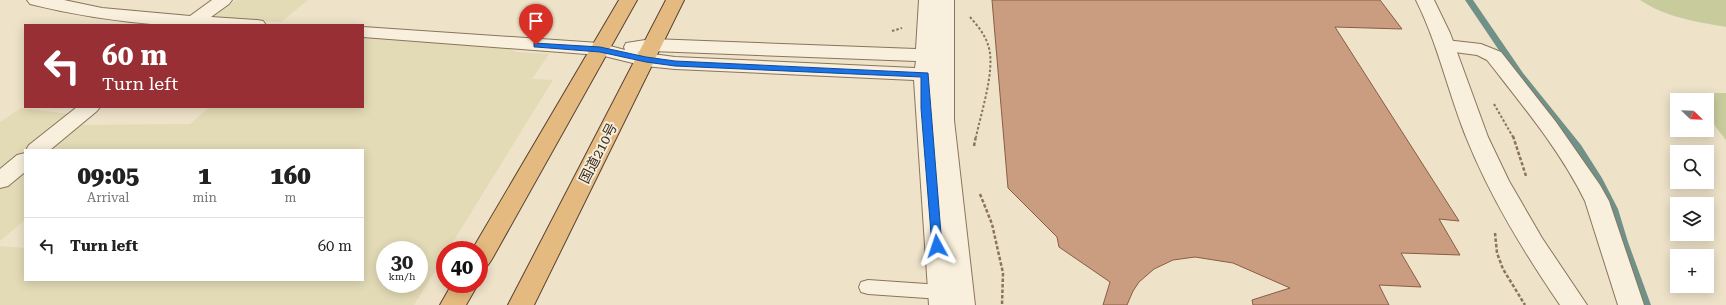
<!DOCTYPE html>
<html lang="en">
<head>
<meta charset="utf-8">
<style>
	body { margin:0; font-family:"Roboto Serif","Noto Sans JP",serif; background:#f6f6f6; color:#222; height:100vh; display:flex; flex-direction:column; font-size:15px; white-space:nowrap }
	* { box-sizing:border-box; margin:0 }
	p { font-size:13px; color:#767676 }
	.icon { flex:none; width:22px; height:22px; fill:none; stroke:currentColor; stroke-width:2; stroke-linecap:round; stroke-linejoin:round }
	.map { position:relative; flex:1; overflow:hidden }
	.drawer { position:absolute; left:24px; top:149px; width:340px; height:132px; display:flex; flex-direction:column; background:#fff; border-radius:0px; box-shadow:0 2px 10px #0003 }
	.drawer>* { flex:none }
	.banner { position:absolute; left:24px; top:24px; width:340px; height:84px; border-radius:0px; box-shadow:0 2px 10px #0003; background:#972f34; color:#fff; overflow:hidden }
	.needle { width:26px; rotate:113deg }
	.tools { position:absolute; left:1670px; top:93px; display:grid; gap:8px }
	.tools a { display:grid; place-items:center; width:44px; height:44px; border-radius:0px; background:#fff; box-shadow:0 2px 10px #0003; font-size:20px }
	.speed { position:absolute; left:376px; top:241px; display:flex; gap:8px; font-size:20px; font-weight:700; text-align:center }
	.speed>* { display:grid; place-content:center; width:52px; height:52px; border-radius:50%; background:#fff; box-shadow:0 2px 10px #0003; line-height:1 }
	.speed small { font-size:10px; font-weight:400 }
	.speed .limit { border:6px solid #d22; background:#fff; color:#111 }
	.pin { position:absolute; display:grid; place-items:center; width:34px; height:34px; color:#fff; margin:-41px -17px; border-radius:50% 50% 50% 0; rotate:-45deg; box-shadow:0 0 4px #0007 }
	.pin .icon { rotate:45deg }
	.me { position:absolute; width:44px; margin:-22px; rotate:355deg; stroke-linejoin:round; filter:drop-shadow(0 0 3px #0008) }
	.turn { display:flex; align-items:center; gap:14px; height:84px; padding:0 12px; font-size:18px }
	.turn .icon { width:52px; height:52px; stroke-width:2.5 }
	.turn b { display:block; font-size:28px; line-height:34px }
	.eta { display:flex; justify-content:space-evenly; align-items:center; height:68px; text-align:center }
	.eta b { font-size:24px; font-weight:800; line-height:28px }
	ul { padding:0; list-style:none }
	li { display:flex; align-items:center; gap:12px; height:56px; padding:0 12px; border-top:1px solid #e0e0e0 }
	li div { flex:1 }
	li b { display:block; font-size:15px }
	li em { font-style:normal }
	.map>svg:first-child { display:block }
	.farmland { fill:#e3dbb6; fill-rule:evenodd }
	.green { fill:#c8cc9d }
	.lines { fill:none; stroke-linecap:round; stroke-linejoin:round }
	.stream { fill:#709187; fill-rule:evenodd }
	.building { fill:#cb9d80; stroke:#895d44 }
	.service-casing { stroke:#8a745e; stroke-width:2 }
	.minor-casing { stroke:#8a745e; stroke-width:2 }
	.tertiary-casing { stroke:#8a745e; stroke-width:2 }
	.trunk-casing { stroke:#584232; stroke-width:2 }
	.path-far1 { stroke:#8a745e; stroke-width:2; stroke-dasharray:2.5 2; stroke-linecap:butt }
	.path { stroke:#8a745e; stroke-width:2.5; stroke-dasharray:3.5 2; stroke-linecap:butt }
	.service { fill:#f8efdc; fill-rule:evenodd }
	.minor { fill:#f8efdc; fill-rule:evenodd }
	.tertiary { fill:#f8efdc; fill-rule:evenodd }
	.trunk { fill:#e4ba80; fill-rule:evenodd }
	.route { fill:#1a73e8; stroke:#114b97 }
	.labels { text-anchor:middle; stroke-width:4; stroke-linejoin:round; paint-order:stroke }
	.street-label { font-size:14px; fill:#3b2d21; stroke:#f5ecd9 }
</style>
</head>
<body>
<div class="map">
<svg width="1726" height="305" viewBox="0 0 1726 305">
	<rect width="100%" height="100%" fill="#eee2c9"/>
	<path class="farmland" d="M236 0H308L281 22 211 18Z
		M366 36 504 44 516 52 549 54 532 79 553 80 448 250H445V255L414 305H0V246L25 248V280H363V150H46L77 125 190 124 209 107H363V40ZM385 250H419V284H385Z
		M21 108 70 114 29 150H25V153L0 173V122Z
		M25 168V220L0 241V188Z"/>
	<path class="green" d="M1640 0H1726V27C1697 22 1665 17 1640 0Z
		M1714 93H1726V140L1715 126 1707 104V101Z"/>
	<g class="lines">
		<path class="stream" d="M1465 0H1473L1523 73 1581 145 1602 178 1618 209 1628 242 1651 305H1641L1618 242 1608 209 1592 178 1574 148 1517 77Z"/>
	</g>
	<path class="building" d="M992 0H1380L1402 29 1335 27 1459 221 1439 219 1460 255 1401 253 1421 287 1379 285 1389 305H1253L1252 300 1290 288 1233 263 1195 257 1173 260 1154 269 1139 282 1133 291 1127 305H1103L1110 282 1059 247 1057 237 1008 188Z"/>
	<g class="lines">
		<defs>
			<path id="service" d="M868 280 941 285 948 287 951 292 948 297 941 299 868 294 861 292 859 287 861 282Z"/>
			<path id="minor" d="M27 0H64L102 8 190 16 212 0H232L229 4 211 17 257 20 263 21 266 25C233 25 199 27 165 25 120 22 74 15 30 4Z
				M363 27 599 43 606 45 608 49 606 53 599 55 363 37Z
				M1446 40 1481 44 1501 52 1556 122 1600 185 1609 201 1644 305H1618L1585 201C1560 150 1522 105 1487 60L1477 55 1439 50 1437 46 1439 42Z
				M77 107H100L97 111 50 150H26L29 145Z
				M25 153V172L8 186 0 188V169L17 155Z"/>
			<path id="tertiary" d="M919 0H954V120L975 305H929L914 80 675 69 645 66 592 53 590 49 592 45 599 43 625 50 624 47 626 43 652 39 916 49ZM652 51 916 61 915 68 675 57 637 52Z
				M1416 0H1434L1450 33 1488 137 1509 181 1542 238 1587 305H1560C1524 252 1490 197 1466 137 1448 92 1438 44 1416 0Z"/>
			<path id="trunk" d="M619 0H637L492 259 488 265 479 268V250H472Z
				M666 0H684L534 305H508Z
				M452 284H478L466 305H440Z"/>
		</defs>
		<use href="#service" class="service-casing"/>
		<use href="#minor" class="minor-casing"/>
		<use href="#tertiary" class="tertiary-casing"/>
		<use href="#trunk" class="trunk-casing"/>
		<path class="path-far1" d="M970 17C978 26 986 36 989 48 995 71 981 113 976 137
			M892 31 902 28
			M1494 104 1513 137"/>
		<path class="path" d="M1513 136 1526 176
			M974 146 976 136
			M980 194 992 224 1003 273 1002 305
			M1495 233 1497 253 1503 269 1525 305"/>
		<use href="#service" class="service"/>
		<use href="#minor" class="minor"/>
		<use href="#tertiary" class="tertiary"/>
		<use href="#trunk" class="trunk"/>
	</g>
	<path class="route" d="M534 43 600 47 646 57 675 61 928 73 942 246 937 249 932 246 921 108V77L675 66 646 62 600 52 536 47H534Z"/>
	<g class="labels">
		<g class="street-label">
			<text transform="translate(598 153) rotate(-63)" y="5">国道210号</text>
		</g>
	</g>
</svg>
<div class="tools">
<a><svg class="needle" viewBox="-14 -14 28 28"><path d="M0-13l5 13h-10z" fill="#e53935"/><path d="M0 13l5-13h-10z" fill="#767676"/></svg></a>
<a><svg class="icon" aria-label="search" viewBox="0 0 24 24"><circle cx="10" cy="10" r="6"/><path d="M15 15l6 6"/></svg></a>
<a><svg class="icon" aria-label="layers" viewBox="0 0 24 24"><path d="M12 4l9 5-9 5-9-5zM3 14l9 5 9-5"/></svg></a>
<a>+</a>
</div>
<div class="speed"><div>30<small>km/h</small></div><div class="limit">40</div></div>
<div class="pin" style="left:536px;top:45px;background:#d93025"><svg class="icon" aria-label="arrive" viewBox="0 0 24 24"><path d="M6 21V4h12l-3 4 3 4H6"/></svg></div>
<svg class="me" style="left:937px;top:246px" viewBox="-20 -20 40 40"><path d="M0-17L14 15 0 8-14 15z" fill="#1a73e8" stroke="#fff" stroke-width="4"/></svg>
<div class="banner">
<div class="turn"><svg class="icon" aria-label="left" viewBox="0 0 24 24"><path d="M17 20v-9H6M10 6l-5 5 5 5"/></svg><div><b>60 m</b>Turn left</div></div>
</div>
<section class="drawer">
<div class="eta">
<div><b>09:05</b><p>Arrival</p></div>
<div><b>1</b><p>min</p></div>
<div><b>160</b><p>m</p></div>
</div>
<ul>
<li><svg class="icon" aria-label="left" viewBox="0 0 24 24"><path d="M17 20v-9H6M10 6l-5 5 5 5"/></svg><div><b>Turn left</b></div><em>60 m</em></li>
</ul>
</section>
</div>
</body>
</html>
